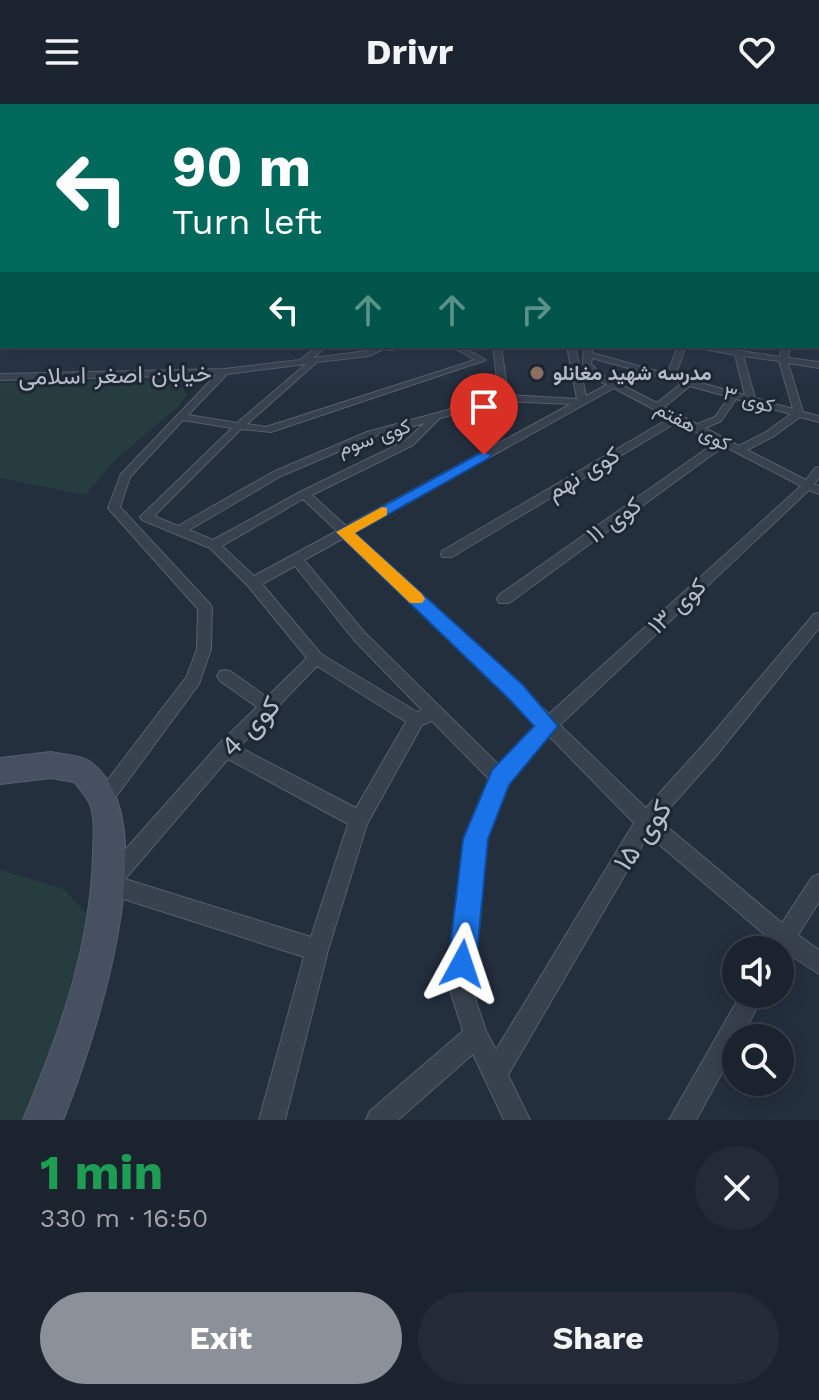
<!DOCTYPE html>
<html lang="en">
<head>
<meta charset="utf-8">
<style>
	body { margin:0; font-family:"Work Sans",Vazirmatn,sans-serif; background:#242b36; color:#f1f3f6; height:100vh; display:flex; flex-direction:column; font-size:30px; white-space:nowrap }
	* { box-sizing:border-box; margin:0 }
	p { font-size:26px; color:#a0a4aa }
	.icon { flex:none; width:44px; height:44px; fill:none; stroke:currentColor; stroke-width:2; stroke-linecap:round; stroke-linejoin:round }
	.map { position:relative; height:1016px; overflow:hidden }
	.details { display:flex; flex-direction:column; background:#1b232e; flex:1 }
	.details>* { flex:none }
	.banner { position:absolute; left:0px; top:0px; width:820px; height:244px; box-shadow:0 4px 20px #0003,0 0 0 2px #39404a; background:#00695c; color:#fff; overflow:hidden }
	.tools { position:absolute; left:722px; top:832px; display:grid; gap:16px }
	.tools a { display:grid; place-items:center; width:72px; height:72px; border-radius:50%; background:#1b232e; box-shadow:0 4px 20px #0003,0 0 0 2px #39404a; font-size:40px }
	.pin { position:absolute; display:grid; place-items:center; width:68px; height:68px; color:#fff; margin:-82px -34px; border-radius:50% 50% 50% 0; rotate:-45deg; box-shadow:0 0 8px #0007 }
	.pin .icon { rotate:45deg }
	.me { position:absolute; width:88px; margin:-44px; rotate:5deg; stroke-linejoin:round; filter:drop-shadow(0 0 6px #0008) }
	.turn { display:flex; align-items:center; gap:28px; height:168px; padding:0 40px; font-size:36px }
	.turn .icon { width:104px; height:104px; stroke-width:2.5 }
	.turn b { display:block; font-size:56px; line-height:68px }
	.lanes { display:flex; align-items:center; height:76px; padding:0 40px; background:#0003; justify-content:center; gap:40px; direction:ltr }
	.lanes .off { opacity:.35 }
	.round { display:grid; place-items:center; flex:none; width:84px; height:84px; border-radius:42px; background:#242b36 }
	.overview { display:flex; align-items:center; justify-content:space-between; height:136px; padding:0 40px }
	h1 { font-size:48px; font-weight:700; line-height:60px; color:#1e9e55 }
	.cta { display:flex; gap:16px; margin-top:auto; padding:16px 40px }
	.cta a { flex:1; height:92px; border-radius:48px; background:#8c9099; color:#fff; font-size:32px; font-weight:700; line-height:92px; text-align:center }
	.cta a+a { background:#242b36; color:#f1f3f6 }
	header { display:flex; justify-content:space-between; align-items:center; height:104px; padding:0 40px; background:#1b232e; font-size:36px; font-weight:700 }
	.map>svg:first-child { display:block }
	.green { fill:#263c3f }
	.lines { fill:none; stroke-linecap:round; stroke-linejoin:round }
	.street-casing { stroke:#565f6c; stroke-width:2 }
	.secondary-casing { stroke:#565f6c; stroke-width:2 }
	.street { fill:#38414e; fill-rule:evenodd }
	.secondary { fill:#465061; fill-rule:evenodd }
	.route { fill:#1a73e8; stroke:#114b97; stroke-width:2 }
	.slow { fill:#f59e0b }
	.education-dot { fill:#8d6e63; stroke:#1d2633; stroke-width:3 }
	.labels { text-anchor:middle; stroke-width:6; stroke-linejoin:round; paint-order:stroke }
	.far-poi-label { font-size:20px; font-weight:bold; fill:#b4bcc9; stroke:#1d2633; text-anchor:start }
	.far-street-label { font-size:20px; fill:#b4bcc9; stroke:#1d2633 }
	.street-label { font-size:24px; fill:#b4bcc9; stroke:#1d2633 }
	.near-street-label { font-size:28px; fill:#b4bcc9; stroke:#1d2633 }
</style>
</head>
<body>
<header><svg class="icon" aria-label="menu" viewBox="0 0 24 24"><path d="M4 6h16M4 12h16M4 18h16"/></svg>Drivr<svg class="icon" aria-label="heart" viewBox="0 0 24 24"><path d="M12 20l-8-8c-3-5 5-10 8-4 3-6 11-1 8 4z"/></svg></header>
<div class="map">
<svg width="819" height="1016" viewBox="0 0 819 1016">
	<rect width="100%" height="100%" fill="#242f3e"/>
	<path class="green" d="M156 276 179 280 187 290 180 301 114 357 85 391 0 374V279Z
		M0 766 64 785 93 817 34 1016H0Z"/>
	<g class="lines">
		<defs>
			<path id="street" d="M818 148H819V152H818Z
				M2 165V169L0 170V166Z
				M818 185H819V189H818Z
				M818 197H819V201H818Z
				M818 210H819V214H818Z
				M818 225H819V229H818Z
				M818 240 819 245 808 242H818Z
				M318 242H327L313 254 367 247 372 244 370 242H406L392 246 383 245 369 252 317 258 247 320 266 323 475 256 451 242H461L486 256 271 328 241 325 154 412 178 422 273 368 367 328 499 292 493 242H501L508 291 577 295 567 242H575L586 292 607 281 596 275 583 260 584 242H592V249L667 270 678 242H686L675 272 745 291 735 251 689 242H709L780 253 782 242H790L788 254 819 258V264L788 259 803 308 819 312V318L800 313 774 332 747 346 806 376 815 364 819 363V374L814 380 819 382V390L809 386 560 621 646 704 704 640 814 510 819 509V524L716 652 659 716 782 819 812 773 819 770V798L798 831 819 846V870L787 849 780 855V846H766L771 836 648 731 508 971 530 1016H504L473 950 398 1016H366L370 1007 463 927 449 883 466 735 490 676 432 617 422 621 367 720 328 846 285 1016H259L304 853 108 790 101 787 98 780 101 773 220 639 257 603 220 577 217 572 220 567 225 566 230 567 267 593 307 554 248 482 210 444 142 416 140 413 232 324 183 316 130 373 120 403 210 500 212 504 211 545 199 580 109 702 103 705 97 702 94 696 97 690 187 572 197 545 198 505 108 404 121 370 216 271 0 276V270L224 265 300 256ZM743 252 779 257 793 305 755 294ZM592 254 682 279 657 299 602 271 591 260ZM306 260 237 319 188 311 227 270ZM690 282 729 293 715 313 697 320 664 303ZM614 284 670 314 442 447 441 450 442 453H452L677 318 716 338 499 491 497 495 499 499H509L724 342 801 382 549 610 353 429ZM736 295 791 310 766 328 739 342 705 324 721 317ZM504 297 571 300 346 422 312 391 413 341 440 314ZM425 319 405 337 300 388 213 436 189 426 281 372 375 332ZM303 395 337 427 254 472 222 442ZM344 434 538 621 500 662 364 528 304 456ZM295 462 354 536 422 606 417 608 321 550 262 480ZM317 562 406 618 356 704 239 643ZM549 632 634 719 496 946 486 927 471 883 484 735 507 679ZM228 655 348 720 311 833 125 775Z
				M741 890H764L741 934H736V943L696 1016H669Z"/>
			<path id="secondary" d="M51 648C63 651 82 651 92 659 169 719 92 943 63 1016H23C59 930 90 847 93 752 93 735 96 713 89 698 85 691 79 684 74 678L51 674 0 680V654Z"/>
		</defs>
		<use href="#street" class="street-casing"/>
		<use href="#secondary" class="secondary-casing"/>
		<use href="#street" class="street"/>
		<use href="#secondary" class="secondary"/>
	</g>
	<linearGradient id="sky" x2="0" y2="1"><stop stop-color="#141a22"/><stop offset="0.5" stop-color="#3f4d63"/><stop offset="1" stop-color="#3f4d63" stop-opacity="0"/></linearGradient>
	<rect width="819" height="285" fill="url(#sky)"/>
	<path class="route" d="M484 347 491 351 489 354 355 429 523 581 558 622 509 681 488 735 476 860 472 870 462 874 452 870 448 860 463 735 492 666 534 622 508 594 336 428Z"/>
	<path class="slow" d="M382 403 387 404V411L355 429 422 490 425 495 422 499H410L336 428Z"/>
	<circle class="education-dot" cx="537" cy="269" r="8"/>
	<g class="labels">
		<g class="far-poi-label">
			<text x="553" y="276">مدرسه شهید مغانلو</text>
		</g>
		<g class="far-street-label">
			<text transform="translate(749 295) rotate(16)" y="7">کوی ۳</text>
			<text transform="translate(693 322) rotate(28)" y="7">کوی هفتم</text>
			<text transform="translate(374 333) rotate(-19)" y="7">کوی سوم</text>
		</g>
		<g class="street-label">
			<text transform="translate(115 271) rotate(-1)" y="8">خیابان اصغر اسلامی</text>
			<text transform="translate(583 369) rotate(-31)" y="8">کوی نهم</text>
			<text transform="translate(614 416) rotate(-36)" y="8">کوی ۱۱</text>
			<text transform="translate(677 502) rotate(-43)" y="8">کوی ۱۳</text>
		</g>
		<g class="near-street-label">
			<text transform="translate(250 622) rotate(-46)" y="10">کوی 4</text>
			<text transform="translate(642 731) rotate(-55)" y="10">کوی ۱۵</text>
		</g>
	</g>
</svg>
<div class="tools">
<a><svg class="icon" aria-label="sound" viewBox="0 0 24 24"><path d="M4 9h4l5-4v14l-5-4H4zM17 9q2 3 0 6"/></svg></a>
<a><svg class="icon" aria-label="search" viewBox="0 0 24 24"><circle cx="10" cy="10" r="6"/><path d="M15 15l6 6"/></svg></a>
</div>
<div class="pin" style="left:484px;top:351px;background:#d93025"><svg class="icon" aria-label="arrive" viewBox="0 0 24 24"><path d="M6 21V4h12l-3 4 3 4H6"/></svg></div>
<svg class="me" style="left:462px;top:860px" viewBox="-20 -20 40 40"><path d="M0-17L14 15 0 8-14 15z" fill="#1a73e8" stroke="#fff" stroke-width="4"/></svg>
<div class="banner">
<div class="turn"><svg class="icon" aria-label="left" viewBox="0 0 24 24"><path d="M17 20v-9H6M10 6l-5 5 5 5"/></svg><div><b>90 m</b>Turn left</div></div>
<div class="lanes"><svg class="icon" aria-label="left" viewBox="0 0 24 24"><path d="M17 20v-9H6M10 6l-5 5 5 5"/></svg><svg class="icon off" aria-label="ahead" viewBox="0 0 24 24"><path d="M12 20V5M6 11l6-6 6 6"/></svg><svg class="icon off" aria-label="ahead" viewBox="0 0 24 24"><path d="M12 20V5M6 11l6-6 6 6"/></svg><svg class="icon off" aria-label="right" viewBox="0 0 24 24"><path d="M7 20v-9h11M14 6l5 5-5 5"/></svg></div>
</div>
</div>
<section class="details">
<div class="overview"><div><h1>1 min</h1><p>330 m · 16:50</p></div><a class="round"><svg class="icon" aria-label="close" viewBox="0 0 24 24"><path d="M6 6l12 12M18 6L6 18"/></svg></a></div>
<div class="cta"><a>Exit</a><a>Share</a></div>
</section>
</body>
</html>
